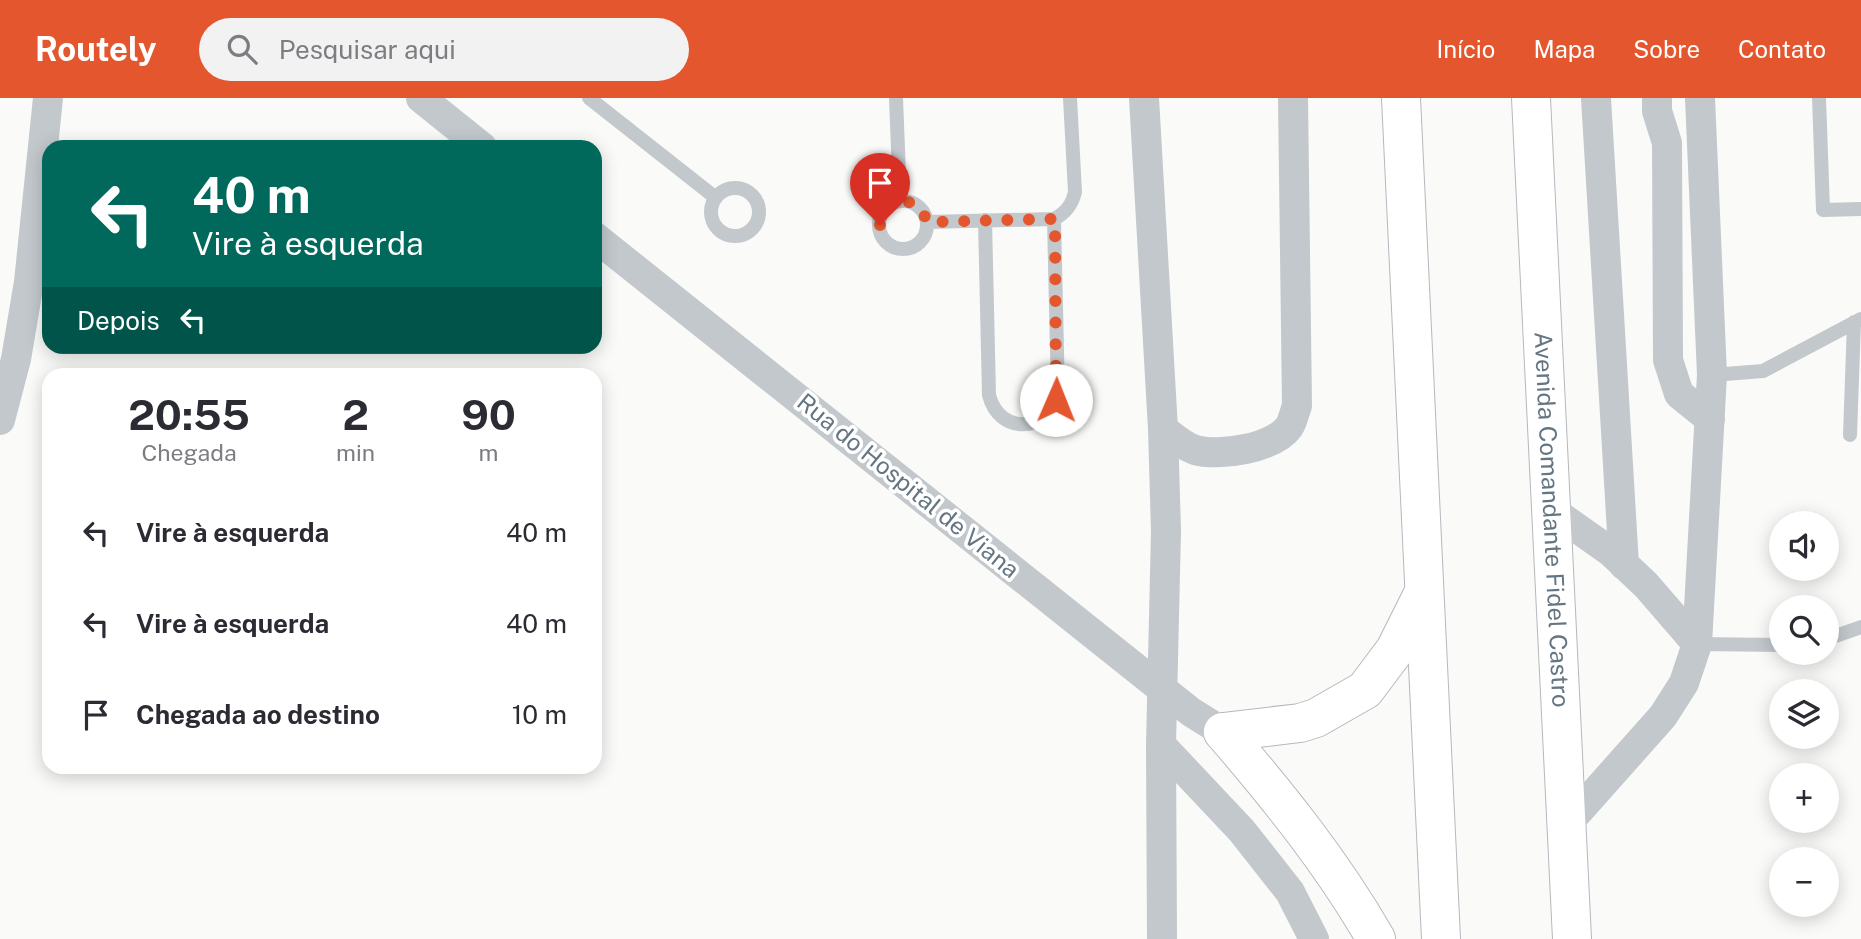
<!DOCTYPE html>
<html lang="pt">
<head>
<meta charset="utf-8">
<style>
	body { margin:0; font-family:"Public Sans",sans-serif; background:#f2f2f3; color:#2b2b33; height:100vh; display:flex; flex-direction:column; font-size:26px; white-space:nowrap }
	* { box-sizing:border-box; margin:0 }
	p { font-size:23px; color:#7c7c81 }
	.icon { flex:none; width:38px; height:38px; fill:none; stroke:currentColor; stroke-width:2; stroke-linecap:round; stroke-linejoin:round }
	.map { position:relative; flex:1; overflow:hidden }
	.details { position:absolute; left:42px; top:270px; width:560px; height:406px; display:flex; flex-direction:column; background:#fff; border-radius:21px; box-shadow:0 4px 18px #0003 }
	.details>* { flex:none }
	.top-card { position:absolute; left:42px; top:42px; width:560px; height:214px; border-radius:21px; box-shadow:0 4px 18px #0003; background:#00695c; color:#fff; overflow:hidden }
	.fabs { position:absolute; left:1769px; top:413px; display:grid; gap:14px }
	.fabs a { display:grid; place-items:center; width:70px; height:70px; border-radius:50%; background:#fff; box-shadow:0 4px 18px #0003; font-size:35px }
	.pin { position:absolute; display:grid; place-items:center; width:60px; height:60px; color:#fff; margin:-72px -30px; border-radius:50% 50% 50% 0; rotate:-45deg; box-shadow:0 0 7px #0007 }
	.pin .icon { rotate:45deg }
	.me { position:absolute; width:77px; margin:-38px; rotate:1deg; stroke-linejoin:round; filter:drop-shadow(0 0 5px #0008) }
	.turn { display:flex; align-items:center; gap:24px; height:147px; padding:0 35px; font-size:32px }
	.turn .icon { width:91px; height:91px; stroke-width:2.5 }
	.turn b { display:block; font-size:49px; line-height:60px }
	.then { display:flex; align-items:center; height:66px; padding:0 35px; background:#0003; gap:14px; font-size:26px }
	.eta { display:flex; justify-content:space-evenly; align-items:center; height:119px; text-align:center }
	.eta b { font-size:42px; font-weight:700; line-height:49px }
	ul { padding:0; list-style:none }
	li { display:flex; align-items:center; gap:21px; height:91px; padding:0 35px }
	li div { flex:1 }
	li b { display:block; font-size:26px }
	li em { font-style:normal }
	header { display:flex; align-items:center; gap:42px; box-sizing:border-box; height:98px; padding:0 35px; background:#e4572e; color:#fff }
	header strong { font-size:33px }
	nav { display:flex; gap:38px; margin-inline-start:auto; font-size:24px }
	.search { width:490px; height:63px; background:#f2f2f3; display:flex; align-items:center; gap:18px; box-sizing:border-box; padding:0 24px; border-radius:38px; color:#7c7c81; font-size:26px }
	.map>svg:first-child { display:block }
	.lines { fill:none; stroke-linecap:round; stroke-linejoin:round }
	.highway-casing { stroke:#b4b9bd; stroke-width:40 }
	.lane { stroke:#c3c8cc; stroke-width:14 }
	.street { stroke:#c3c8cc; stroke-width:30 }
	.highway { stroke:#fff; stroke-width:38 }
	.route { stroke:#e4572e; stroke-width:12; stroke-dasharray:0 21.6 }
	.labels { text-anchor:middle; stroke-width:7; stroke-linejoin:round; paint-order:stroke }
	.street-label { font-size:24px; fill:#657683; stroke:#fff }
</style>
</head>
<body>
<header>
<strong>Routely</strong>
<div class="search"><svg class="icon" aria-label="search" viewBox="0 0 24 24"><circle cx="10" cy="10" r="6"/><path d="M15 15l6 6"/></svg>Pesquisar aqui</div>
<nav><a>Início</a><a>Mapa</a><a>Sobre</a><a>Contato</a></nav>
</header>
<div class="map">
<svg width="1861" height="841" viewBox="0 0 1861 841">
	<rect width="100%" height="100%" fill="#fafaf8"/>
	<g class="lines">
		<defs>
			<g id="highway">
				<path d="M1401 0 1441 841"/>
				<path id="s1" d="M1531 0 1572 841"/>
				<path d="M1223 634 1300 625 1316 620 1365 592 1395 552 1423 496"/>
				<path d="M1223 634C1279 699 1333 766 1376 841"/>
			</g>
		</defs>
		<use href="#highway" class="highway-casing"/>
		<path class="lane" d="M589 0 716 100
			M896 0 900 103
			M1819 0 1823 112 1861 111
			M711 114a24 24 0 1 1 48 0a24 24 0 1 1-48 0Z
			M879 127a24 24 0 1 1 48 0a24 24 0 1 1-48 0Z
			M985 122 989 297C999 337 1047 335 1058 297L1054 121
			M927 124 1054 121C1066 115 1072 107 1075 94L1070 0
			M1712 277 1763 273 1861 221
			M1850 337 1854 224
			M1827 541 1861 529
			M1697 546 1782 547"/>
		<path class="street" d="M421 0 482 49
			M1144 0 1163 331 1166 433 1161 647 1162 841
			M1596 0 1624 467
			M1657 0V13L1667 45 1668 262 1679 296 1710 321
			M595 139 1162 591 1191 614 1223 634
			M0 322 16 261 29 184 48 0
			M1163 331C1173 339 1183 348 1195 352 1219 359 1274 350 1289 329 1293 323 1294 315 1297 308L1293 0
			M1550 411 1611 454 1646 487 1697 546
			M1161 647 1242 733 1290 794 1314 841
			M1567 726 1663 618 1684 585 1697 546 1712 277 1700 0"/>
		<use href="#highway" class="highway"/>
	</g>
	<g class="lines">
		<path class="route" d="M880 127C882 96 918 95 927 124L1055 121 1056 302"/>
	</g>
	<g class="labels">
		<g class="street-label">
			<text transform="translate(908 388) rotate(39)" y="8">Rua do Hospital de Viana</text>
			<text dy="8" stroke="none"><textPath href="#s1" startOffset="422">Avenida Comandante Fidel Castro</textPath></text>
		</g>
	</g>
</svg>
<div class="fabs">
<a><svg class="icon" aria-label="sound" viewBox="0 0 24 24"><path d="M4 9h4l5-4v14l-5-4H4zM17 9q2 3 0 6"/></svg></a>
<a><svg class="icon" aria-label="search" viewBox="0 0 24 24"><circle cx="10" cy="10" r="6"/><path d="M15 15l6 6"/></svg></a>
<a><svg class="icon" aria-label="layers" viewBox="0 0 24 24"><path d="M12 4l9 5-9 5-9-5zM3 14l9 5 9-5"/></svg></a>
<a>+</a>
<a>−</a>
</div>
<div class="pin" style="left:880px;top:127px;background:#d93025"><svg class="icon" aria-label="arrive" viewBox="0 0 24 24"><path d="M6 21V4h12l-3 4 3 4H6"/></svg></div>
<svg class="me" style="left:1056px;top:302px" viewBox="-20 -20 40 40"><circle r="19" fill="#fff"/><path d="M0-13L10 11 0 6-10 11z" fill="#e4572e"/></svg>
<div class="top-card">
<div class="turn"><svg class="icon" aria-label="left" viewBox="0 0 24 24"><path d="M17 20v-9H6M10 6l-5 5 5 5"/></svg><div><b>40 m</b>Vire à esquerda</div></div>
<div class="then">Depois<svg class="icon" aria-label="left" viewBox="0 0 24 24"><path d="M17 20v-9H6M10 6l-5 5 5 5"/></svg></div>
</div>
<section class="details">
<div class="eta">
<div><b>20:55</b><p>Chegada</p></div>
<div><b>2</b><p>min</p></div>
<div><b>90</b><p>m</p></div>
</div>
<ul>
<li><svg class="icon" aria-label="left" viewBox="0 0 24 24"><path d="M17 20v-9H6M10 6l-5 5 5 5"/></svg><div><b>Vire à esquerda</b></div><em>40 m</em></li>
<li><svg class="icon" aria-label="left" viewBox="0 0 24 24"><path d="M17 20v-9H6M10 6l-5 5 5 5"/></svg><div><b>Vire à esquerda</b></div><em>40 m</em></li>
<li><svg class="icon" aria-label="arrive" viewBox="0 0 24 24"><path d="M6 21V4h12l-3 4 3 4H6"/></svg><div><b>Chegada ao destino</b></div><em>10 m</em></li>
</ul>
</section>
</div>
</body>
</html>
